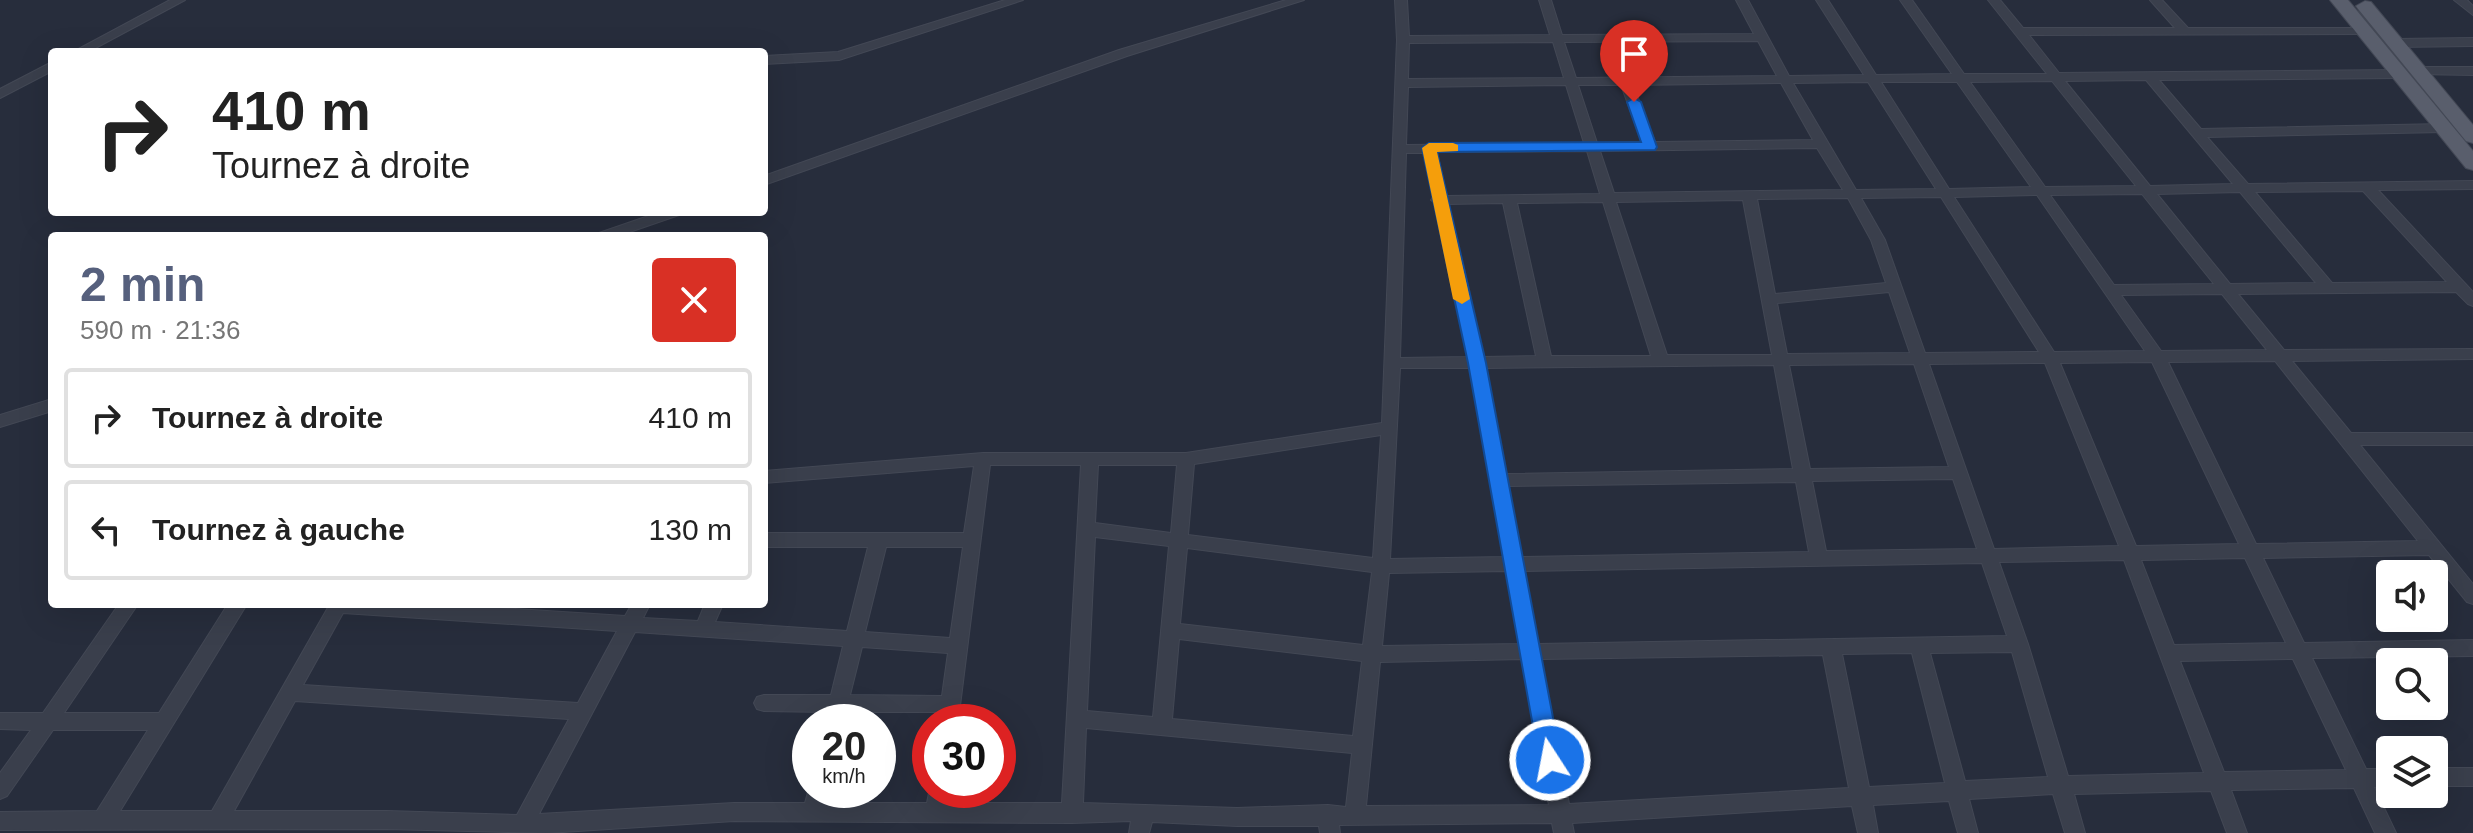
<!DOCTYPE html>
<html lang="fr">
<head>
<meta charset="utf-8">
<style>
	body { margin:0; font-family:Arial,sans-serif; background:#f6f6f6; color:#222; height:100vh; display:flex; flex-direction:column; font-size:30px; white-space:nowrap }
	* { box-sizing:border-box; margin:0 }
	p { font-size:26px; color:#767676 }
	.icon { flex:none; width:44px; height:44px; fill:none; stroke:currentColor; stroke-width:2; stroke-linecap:round; stroke-linejoin:round }
	.map { position:relative; flex:1; overflow:hidden }
	.details { position:absolute; left:48px; top:232px; width:720px; height:376px; display:flex; flex-direction:column; background:#fff; border-radius:8px; box-shadow:0 8px 32px #0002 }
	.details>* { flex:none }
	.top-card { position:absolute; left:48px; top:48px; width:720px; height:168px; border-radius:8px; box-shadow:0 8px 32px #0002; background:#fff; color:#222; overflow:hidden }
	.fabs { position:absolute; left:2376px; top:560px; display:grid; gap:16px }
	.fabs a { display:grid; place-items:center; width:72px; height:72px; border-radius:8px; background:#fff; box-shadow:0 8px 32px #0002; font-size:40px }
	.speed { position:absolute; left:792px; top:704px; display:flex; gap:16px; font-size:40px; font-weight:700; text-align:center }
	.speed>* { display:grid; place-content:center; width:104px; height:104px; border-radius:50%; background:#fff; box-shadow:0 8px 32px #0002; line-height:1 }
	.speed small { font-size:20px; font-weight:400 }
	.speed .limit { border:12px solid #d22; background:#fff; color:#111 }
	.pin { position:absolute; display:grid; place-items:center; width:68px; height:68px; color:#fff; margin:-82px -34px; border-radius:50% 50% 50% 0; rotate:-45deg; box-shadow:0 0 8px #0007 }
	.pin .icon { rotate:45deg }
	.me { position:absolute; width:88px; margin:-44px; rotate:349deg; stroke-linejoin:round; filter:drop-shadow(0 0 6px #0008) }
	.turn { display:flex; align-items:center; gap:28px; height:168px; padding:0 32px; font-size:36px }
	.turn .icon { width:104px; height:104px; stroke-width:2.5 }
	.turn b { display:block; font-size:56px; line-height:68px }
	.round { display:grid; place-items:center; flex:none; width:84px; height:84px; border-radius:8px; background:#f6f6f6 }
	.summary { display:flex; align-items:center; justify-content:space-between; height:136px; padding:0 32px }
	h1 { font-size:48px; font-weight:700; line-height:60px; color:#56607d }
	ul { padding:0; list-style:none }
	li { display:flex; align-items:center; gap:24px; height:100px; margin:0 16px 12px; padding:0 16px; border:4px solid #e0e0e0; border-radius:8px }
	li div { flex:1 }
	li b { display:block; font-size:30px }
	li em { font-style:normal }
	.map>svg:first-child { display:block }
	.lines { fill:none; stroke-linecap:round; stroke-linejoin:round }
	.minor-casing { stroke:#434855; stroke-width:2 }
	.primary-casing { stroke:#434855; stroke-width:2 }
	.minor { fill:#3a3f4c; fill-rule:evenodd }
	.primary { fill:#595e6c; fill-rule:evenodd }
	.route { fill:#1a73e8; stroke:#114b97; stroke-width:2 }
	.slow { fill:#f59e0b }
</style>
</head>
<body>
<div class="map">
<svg width="2473" height="833" viewBox="0 0 2473 833">
	<rect width="100%" height="100%" fill="#272d3c"/>
	<g class="lines">
		<defs>
			<path id="minor" d="M170 0H185L88 52H73Z
				M1005 0H1023L839 60 764 64V56L838 52Z
				M1286 0H1304L1127 56 764 185V176L1119 50Z
				M1395 0H1407L1409 36 1550 35 1539 0H1551L1562 35 1754 34 1736 0H1748L1789 76 1864 75 1816 0H1828L1876 75 1952 74 1900 0H1912L1964 74H2047L1988 0H2000L2023 28H2175L2150 0H2162L2188 28H2368V32L2364 34 2029 35 2059 73 2399 70 2405 74 2399 78 2159 80 2201 129 2443 124 2449 128 2443 132 2207 137 2248 184 2473 181V189L2378 190 2473 292V306L2468 304 2456 292 2238 294 2284 350 2473 349V359L2292 361 2351 433H2473V445H2360L2473 584V604L2467 602 2429 555 2263 558 2304 643 2473 640V656L2312 658 2366 769H2390V787H2374L2396 833H2375L2354 788 2231 790 2247 833H2227L2211 791 2074 794 2085 833H2065L2053 794 1969 799 1978 833H1958L1949 801 1873 805 1878 833H1858L1852 806 1572 823 1574 833H1554L1552 823 1339 825 1340 833H1320L1319 826H1237L1152 822 1149 833H1129L1131 821 1072 823 734 821 547 833 387 829 0 830V812L97 811 148 730H53L7 796 0 799V773L31 730 0 729V713H43L119 604H138L64 713H159L228 604H247L120 811H212L330 604H436L625 616 632 604H650L643 618 698 621 705 604H723L715 622 847 631 868 547H764V533H964L974 466 764 483V471L983 453H1186L1382 423 1397 40ZM1758 41 1777 76 1576 78 1564 42ZM1553 42 1564 78 1408 79 1409 43ZM2146 80 2233 184 2150 186 2065 81ZM2052 81 2136 186 2045 187 1970 82ZM1868 82 1936 189 1856 190 1793 83ZM1881 82H1957L2031 187 1949 189ZM1781 83 1813 140 1655 142 1633 85ZM1566 85 1584 143 1406 145 1408 87ZM1578 85H1621L1642 142 1597 143ZM1817 148 1843 190 1614 193 1600 151ZM1587 151 1600 194 1446 196 1437 152ZM1406 153H1424L1433 197 1431 200 1435 203 1468 357 1400 358ZM2363 191 2447 282 2332 283 2255 192ZM2240 192 2316 283 2230 284 2157 194ZM2142 194 2214 284 2114 285 2050 195ZM2037 195 2145 351 2054 352 1954 197ZM1941 197 2039 352 1925 353 1885 240 1861 198ZM1848 198 1871 240 1886 283 1775 294 1757 199ZM1743 200 1772 355H1667L1616 202ZM1603 202 1651 356H1551L1517 203ZM1503 203 1536 356 1483 357 1448 204ZM1889 292 1910 353 1787 354 1777 303ZM2222 294 2267 350 2161 351 2121 295ZM2275 361 2418 541 2256 544 2168 362ZM2152 362 2239 544 2136 546 2060 363ZM2045 363 2119 546 1994 549 1929 364ZM1914 364 1949 467 1810 469 1789 365ZM1774 365 1793 469 1506 474 1486 368ZM1400 368H1470L1504 557 1390 559ZM1381 435 1373 558 1188 535 1194 464ZM990 465H1081L1062 803H947L949 790H930V788L927 803H825L828 790H810V785L805 803H734L539 814 635 632 843 646 831 695H764L757 697 754 703 757 709 764 711 827 712 824 722H844L846 712H940L938 722H958ZM1098 465H1177L1171 533 1095 523ZM1953 479 1977 549 1826 551 1812 481ZM1796 482 1809 552 1522 557 1508 486ZM1095 537 1169 546 1153 717 1087 711ZM886 547H963L950 638 865 632ZM1187 548 1372 572 1363 645 1180 624ZM2245 558 2286 643 2174 645 2141 560ZM2124 560 2204 773 2068 776 2028 644 1999 562ZM1982 563 2007 636 1538 644 1524 571ZM1507 571 1520 644 1382 646 1389 573ZM343 613 617 631 578 703 303 685ZM1179 639 1362 661 1353 736 1172 719ZM862 647 948 653 942 696 850 695ZM2012 652 2048 777 1965 781 1930 653ZM1912 653 1945 783 1869 787 1842 654ZM1823 655 1849 788 1569 804 1541 659ZM1523 659 1549 805 1366 806 1380 662ZM2293 659 2346 770 2224 772 2180 661ZM295 701 569 719 517 815 387 811H234ZM1086 728 1352 753 1346 807 1328 805 1237 808 1083 803Z
				M2454 0H2467L2473 6V15Z
				M2473 38V46L2397 47 2391 43 2397 39Z
				M52 62V71L0 98V89Z
				M2419 67H2473V75L2415 74 2413 71Z
				M660 212H681L679 215 618 236H597L599 233Z
				M52 399V411L0 427V415Z
				M2434 768H2473V786H2434Z"/>
			<path id="primary" d="M2330 0H2348L2473 151V170L2466 168Z
				M2365 1 2371 2 2473 125V143L2466 141 2359 10 2356 6Z"/>
		</defs>
		<use href="#minor" class="minor-casing"/>
		<use href="#primary" class="primary-casing"/>
		<use href="#minor" class="minor"/>
		<use href="#primary" class="primary"/>
	</g>
	<path class="route" d="M1634 98 1641 102 1657 147 1655 150 1437 152 1486 363 1561 760 1558 767 1550 770 1542 767 1539 760 1468 363 1422 148 1429 143 1641 142 1627 102Z"/>
	<path class="slow" d="M1453 143 1458 145V151L1437 152 1470 299 1462 304 1453 299 1422 148 1429 143Z"/>
</svg>
<div class="fabs">
<a><svg class="icon" aria-label="sound" viewBox="0 0 24 24"><path d="M4 9h4l5-4v14l-5-4H4zM17 9q2 3 0 6"/></svg></a>
<a><svg class="icon" aria-label="search" viewBox="0 0 24 24"><circle cx="10" cy="10" r="6"/><path d="M15 15l6 6"/></svg></a>
<a><svg class="icon" aria-label="layers" viewBox="0 0 24 24"><path d="M12 4l9 5-9 5-9-5zM3 14l9 5 9-5"/></svg></a>
</div>
<div class="speed"><div>20<small>km/h</small></div><div class="limit">30</div></div>
<div class="pin" style="left:1634px;top:102px;background:#d93025"><svg class="icon" aria-label="arrive" viewBox="0 0 24 24"><path d="M6 21V4h12l-3 4 3 4H6"/></svg></div>
<svg class="me" style="left:1550px;top:760px" viewBox="-20 -20 40 40"><circle r="17" fill="#1a73e8" stroke="#fff" stroke-width="3"/><path d="M0-11L8 9 0 5-8 9z" fill="#fff"/></svg>
<div class="top-card">
<div class="turn"><svg class="icon" aria-label="right" viewBox="0 0 24 24"><path d="M7 20v-9h11M14 6l5 5-5 5"/></svg><div><b>410 m</b>Tournez à droite</div></div>
</div>
<section class="details">
<div class="summary"><div><h1>2 min</h1><p>590 m · 21:36</p></div><a class="round" style="background:#d93025;color:#fff"><svg class="icon" aria-label="close" viewBox="0 0 24 24"><path d="M6 6l12 12M18 6L6 18"/></svg></a></div>
<ul>
<li><svg class="icon" aria-label="right" viewBox="0 0 24 24"><path d="M7 20v-9h11M14 6l5 5-5 5"/></svg><div><b>Tournez à droite</b></div><em>410 m</em></li>
<li><svg class="icon" aria-label="left" viewBox="0 0 24 24"><path d="M17 20v-9H6M10 6l-5 5 5 5"/></svg><div><b>Tournez à gauche</b></div><em>130 m</em></li>
</ul>
</section>
</div>
</body>
</html>
